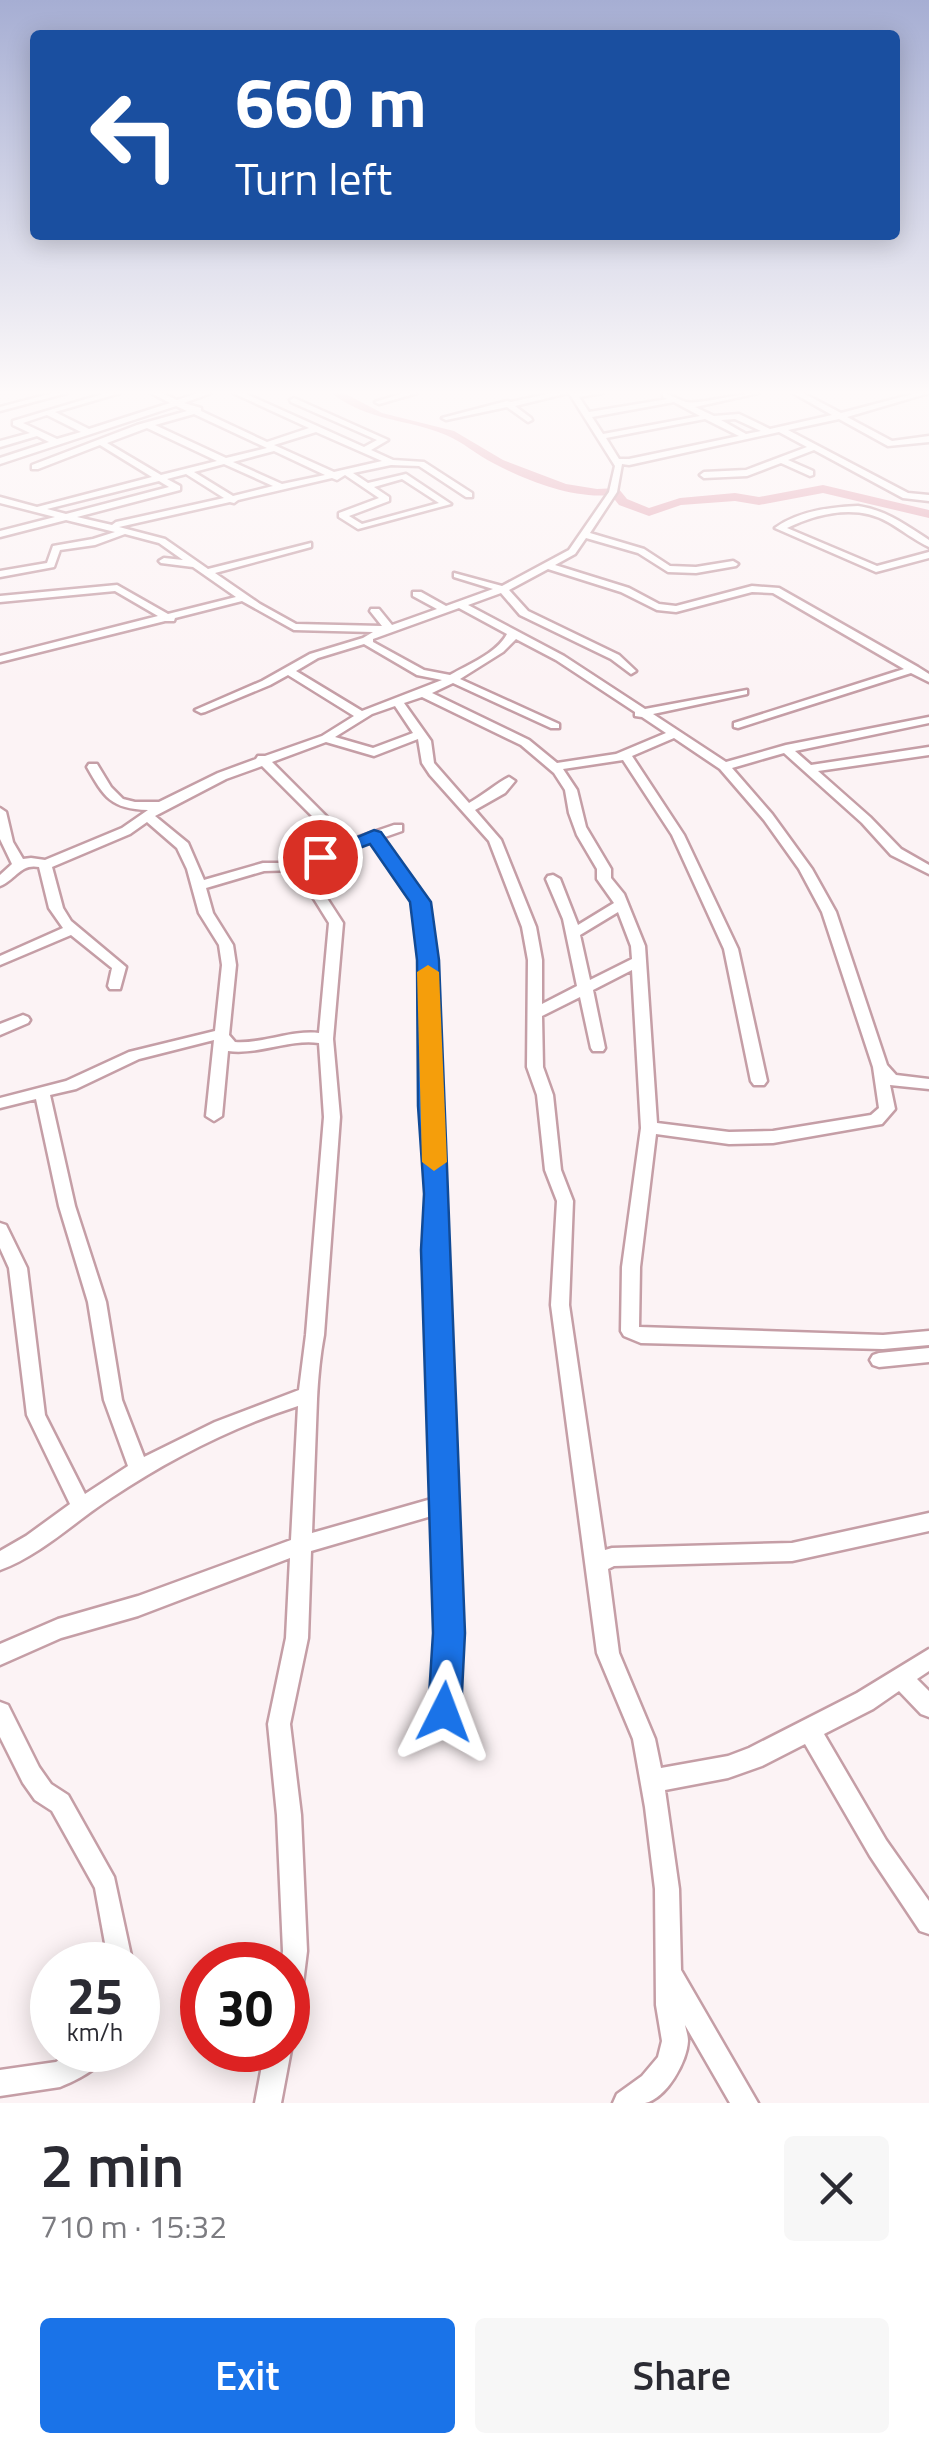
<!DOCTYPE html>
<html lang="en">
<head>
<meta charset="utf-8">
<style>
	body { margin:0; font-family:"Titillium Web",sans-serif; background:#f7f7f7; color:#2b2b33; height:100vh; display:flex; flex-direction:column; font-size:38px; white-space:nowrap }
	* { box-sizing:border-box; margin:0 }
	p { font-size:32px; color:#7c7c81 }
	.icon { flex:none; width:55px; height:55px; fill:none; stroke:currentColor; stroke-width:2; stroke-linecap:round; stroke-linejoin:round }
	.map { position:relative; height:2103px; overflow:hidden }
	.sheet { display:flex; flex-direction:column; background:#fff; flex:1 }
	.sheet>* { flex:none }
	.banner { position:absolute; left:30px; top:30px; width:870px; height:210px; border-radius:10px; box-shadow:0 5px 25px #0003; background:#1a4fa0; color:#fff; overflow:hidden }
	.speed { position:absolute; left:30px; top:1942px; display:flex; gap:20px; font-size:50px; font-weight:700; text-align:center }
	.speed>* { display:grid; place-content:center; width:130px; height:130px; border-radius:50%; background:#fff; box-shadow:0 5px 25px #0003; line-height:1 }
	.speed small { font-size:25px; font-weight:400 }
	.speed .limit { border:15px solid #d22; background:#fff; color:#111 }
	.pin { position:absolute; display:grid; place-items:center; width:85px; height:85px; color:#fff; margin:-42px; border:5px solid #fff; border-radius:50%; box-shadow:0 2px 10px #0007 }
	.me { position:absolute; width:110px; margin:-55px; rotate:3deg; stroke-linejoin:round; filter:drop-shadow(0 0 8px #0008) }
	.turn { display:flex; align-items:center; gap:35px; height:210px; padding:0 40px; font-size:45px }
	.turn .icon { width:130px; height:130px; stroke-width:2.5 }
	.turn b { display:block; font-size:70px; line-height:85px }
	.round { display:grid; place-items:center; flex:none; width:105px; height:105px; border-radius:10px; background:#f7f7f7 }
	.headline { display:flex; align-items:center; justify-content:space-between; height:170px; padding:0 40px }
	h1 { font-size:60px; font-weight:600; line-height:75px }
	.cta { display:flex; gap:20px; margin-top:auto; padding:20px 40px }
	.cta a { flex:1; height:115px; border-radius:10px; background:#1a73e8; color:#fff; font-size:40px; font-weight:600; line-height:115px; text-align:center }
	.cta a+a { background:#f7f7f7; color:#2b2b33 }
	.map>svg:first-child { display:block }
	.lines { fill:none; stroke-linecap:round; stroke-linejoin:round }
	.river { fill:#e3a5b3; fill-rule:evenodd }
	.minor-casing { stroke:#c59ea6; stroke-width:5 }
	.minor { fill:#fff; fill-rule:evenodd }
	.route { fill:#1a73e8; stroke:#114b97; stroke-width:2.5 }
	.slow { fill:#f59e0b }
</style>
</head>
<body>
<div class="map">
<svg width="929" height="2103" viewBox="0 0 929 2103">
	<rect width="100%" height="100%" fill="#fcf3f5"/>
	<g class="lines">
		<path class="river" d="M331 393H344L382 413 454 431 503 460 566 484 597 489 618 488 627 499 649 508 680 498 735 493 759 497 823 485 929 510V518L823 493 759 505 735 501 681 505 649 516 619 505 611 495C573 499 527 481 493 463 477 455 463 442 446 435 405 418 370 422 331 393Z"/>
		<defs>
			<path id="minor" d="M53 393H67L0 411V407Z
				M106 393H120L55 412 89 429 170 403 151 393H162L177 400 198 393H211L184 403 201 408V411L267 442 309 428 233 393H244L364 447 377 440 291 402 290 400 294 398 388 440 371 450 393 460 424 462 472 493V497H466L419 466 391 465 353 473 368 483 406 474 451 504 358 529 339 517V513L379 498 345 475 337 480 332 478 238 500 234 503 230 502 119 527 165 539 208 569 311 543V547L215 573 260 604 296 624 382 626 370 611 371 609H379L392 625 437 609 413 596V592H421L446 606 493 589 454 577V573L502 586 569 550 609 492 615 466 569 393H602L579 397 589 412 668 399 663 397V393C672 395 678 400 686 402 699 405 739 393 758 393L695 407 714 416 739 414 770 429 832 415 793 393H803L841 413 917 393H929L847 417 892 441 929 436V442L888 446 839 419 788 430 908 493 929 495V501L903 498 814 450 788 460 813 471V475L810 476 781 463 747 476 704 478 700 475 704 472 746 470 807 447 779 432 629 465 622 464 617 492 590 533 644 549 670 566 696 567 733 561 738 564 736 566 696 573 668 572 638 553 586 538 575 554 555 565 629 588 659 604 676 606 752 586 779 588 918 667 929 674V682L911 673 738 728 734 727V723L904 669 773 593 752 592 676 612 657 610 621 592 548 569 509 590 528 611 619 655 636 671 631 674 611 659 520 615 501 593 468 605 564 656 645 709 747 690V694L653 714 726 762 786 745 929 717V723L795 751 811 765 929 747V755L818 771 870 817 901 849 929 865V874L891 855 862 823 784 753 732 768 772 814 812 869 836 912 887 1065 896 1075 929 1079V1089L890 1085 895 1109 882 1124 876 1125 773 1143 729 1144 656 1134 640 1267 639 1327 883 1335 929 1331V1345L883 1349 641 1343 624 1336 621 1331 622 1267 641 1128 632 970 593 990 605 1048 603 1051H593L591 1048 580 997 542 1016 543 1067 553 1095 561 1170 573 1201 569 1305 605 1550 612 1548 792 1543 929 1513V1531L792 1561 614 1566 608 1569 619 1653 655 1739 661 1768 728 1756 749 1748 857 1693 929 1649V1671L917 1679 929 1691V1717L921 1714 899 1691 873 1709 824 1734 886 1840 929 1901V1934L920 1931 870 1856 805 1744 762 1766 728 1778 665 1790 679 1889 681 1970 758 2103H730L685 2025C686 2030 688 2036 688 2041 687 2062 666 2099 645 2103 635 2103 623 2103 613 2103L617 2094 642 2076 658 2057 662 2041 656 2005 655 1889 645 1807 633 1739 597 1653 551 1305 557 1201 545 1170 537 1095 527 1067 528 960 522 927 489 841 430 775 422 763 418 739 374 756 326 742 272 762 345 835 347 841 394 825H402V831L382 838 427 901 435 960 460 1633 455 1712 452 1720 444 1723 436 1720 433 1712 438 1633 435 1515 311 1551 308 1638 290 1724 301 1815 307 1951 301 2000 297 2009 288 2012V1965H281L283 1951 277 1815 268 1724 286 1638 290 1558 138 1616 61 1638 0 1665V1644L58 1619 138 1596 291 1540 298 1406C232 1427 168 1460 111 1498 74 1522 41 1555 0 1570V1551L26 1536 70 1504 27 1415 9 1268 0 1248V1223L6 1225 27 1268 45 1415 85 1494 128 1466 104 1400 88 1302 59 1206 36 1099 0 1108V1098L66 1081 129 1052 215 1031 222 965 219 945 199 913 187 869 177 848 147 822 130 834 52 867 63 908 71 921 126 967 120 989H110L108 986 112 968 71 935 0 965V956L63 928 49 908 39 867C21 863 15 880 0 886V875L12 864 0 839V808L6 812 13 842 23 859 31 858 45 860 122 828 148 810C111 809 104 797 87 767L89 764H97L111 787 123 799 135 802H159L218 773 256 759 258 756H265L322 736 354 716 288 675 270 685 205 712 201 713 195 710 262 681 310 654 363 638 373 632 294 630 242 601 175 618 174 621H165L0 662V656L158 616 115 591 0 602V596L117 585 168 614 236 597 193 567 161 563 159 561 164 558 183 560 159 543 125 534 95 545 60 550 54 567 0 577V571L47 563 53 546 93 539 115 532 66 520 0 537V531L55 517 0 503V497L37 507 152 477 100 445 38 469H32V465L137 425 187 411 176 406 0 464V458L49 442 37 436 0 447V441L30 433 13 425V421ZM674 402 700 416 603 434 592 417ZM194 414 267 448 226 458 155 425ZM47 415 81 432 57 439 23 423ZM705 419 739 436 629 459H619L606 438ZM735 419 761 431 746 434 721 420ZM147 428 217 461 161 475 107 443ZM316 432 382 461 334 472 274 445ZM274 451 325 475 282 484 233 462ZM224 464 273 486 233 496 194 472ZM186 474 224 498 116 522 112 525 77 517 180 490V486L167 479ZM402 479 439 503 362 524 349 516 389 501V497L374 487ZM159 481 169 487 66 514 47 509ZM459 608 507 634C497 653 469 664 450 675L424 670 373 642V639ZM516 639 556 660 635 712V716L642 717 666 733 616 754 557 763 529 740 432 693 453 683 551 728H559V724L460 679 503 652ZM364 644 417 675 442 680 362 711 296 671 318 658ZM422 697 521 745 554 773 565 790 569 813 577 835 597 869V879L614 903 578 925 560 879 553 875 548 876 546 879 563 919 577 986 542 1004V960L536 927 501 840 475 810 505 793 515 781 509 777C497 783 482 796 469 803L434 763 431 741 404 703ZM395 706 413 733 373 748 335 737 372 714ZM674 738 720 769 764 820 799 869 822 912 873 1067 879 1108 871 1115 773 1131 729 1132 657 1123 645 946 624 894 611 878V869L586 827 577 790 563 769 623 760 672 835 724 949 751 1081 754 1085H764L767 1081 738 949 684 835 632 756ZM262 766 335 839 334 845 301 863H263L204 880 188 843 155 816 226 779ZM371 841 413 901 421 960 435 1498 312 1533 317 1399C318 1379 320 1356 324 1335L340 1117 333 1039 343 923 308 869 345 850ZM296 870 329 923 319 1033C290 1030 263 1044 235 1042L229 1035 236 965 233 945 213 913 206 888 264 871ZM618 912 631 946 632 959 590 980 580 935ZM214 1040 206 1116 214 1121 222 1116 228 1051C259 1055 288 1039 319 1043L324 1117 306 1335 299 1390 215 1422 144 1457 122 1400 106 1302 75 1206 50 1095 76 1089 139 1059Z
				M403 393H417L379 404 375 402Z
				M552 393H568L515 406 531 418 532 420 528 422 507 407 446 420 442 418 507 401 511 402Z
				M858 506C886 510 906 525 929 540V547C914 540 902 530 888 522 857 504 818 513 787 528L877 566 929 552V558L876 572 775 528C798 511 830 507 858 506Z
				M23 1015 28 1017 30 1020 28 1023 0 1035V1024Z
				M929 1348V1362L879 1367 873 1365 870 1360 873 1355 879 1353Z
				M0 1702 8 1705 39 1767 51 1784 68 1795 114 1877 133 1965H109L95 1888 52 1811 35 1800 23 1783 0 1737Z
				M288 2042 291 2050 281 2103H255L265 2050H288Z
				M74 2050H110C103 2067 77 2080 60 2087L0 2096V2070L56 2062Z"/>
		</defs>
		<use href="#minor" class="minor-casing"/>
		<use href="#minor" class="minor"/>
	</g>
	<linearGradient id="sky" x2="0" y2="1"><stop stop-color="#a6aed3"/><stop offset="0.57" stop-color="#fefafa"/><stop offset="1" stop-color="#fefafa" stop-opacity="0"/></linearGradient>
	<rect width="929" height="688" fill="url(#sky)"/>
	<path class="route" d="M374 830 381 832 431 902 439 960 465 1633 461 1712 456 1724 444 1728 433 1724 428 1712 433 1633 421 1250 424 1194 418 1106 417 960 410 902 370 844 320 863 310 857Z"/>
	<path class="slow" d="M428 965 439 972 447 1162 434 1171 422 1162 417 972Z"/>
</svg>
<div class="speed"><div>25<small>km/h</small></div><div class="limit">30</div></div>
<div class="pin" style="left:320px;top:857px;background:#d93025"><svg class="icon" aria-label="arrive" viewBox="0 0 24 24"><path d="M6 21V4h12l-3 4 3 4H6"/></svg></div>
<svg class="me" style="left:444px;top:1712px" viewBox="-20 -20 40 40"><path d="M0-17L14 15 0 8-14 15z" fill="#1a73e8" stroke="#fff" stroke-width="4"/></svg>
<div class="banner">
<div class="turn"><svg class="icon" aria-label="left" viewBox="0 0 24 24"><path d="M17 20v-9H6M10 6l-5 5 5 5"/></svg><div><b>660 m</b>Turn left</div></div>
</div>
</div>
<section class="sheet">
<div class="headline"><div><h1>2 min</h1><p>710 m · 15:32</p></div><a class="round"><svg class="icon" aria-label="close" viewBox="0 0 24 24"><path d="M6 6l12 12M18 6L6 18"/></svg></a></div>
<div class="cta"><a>Exit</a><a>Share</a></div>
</section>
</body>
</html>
